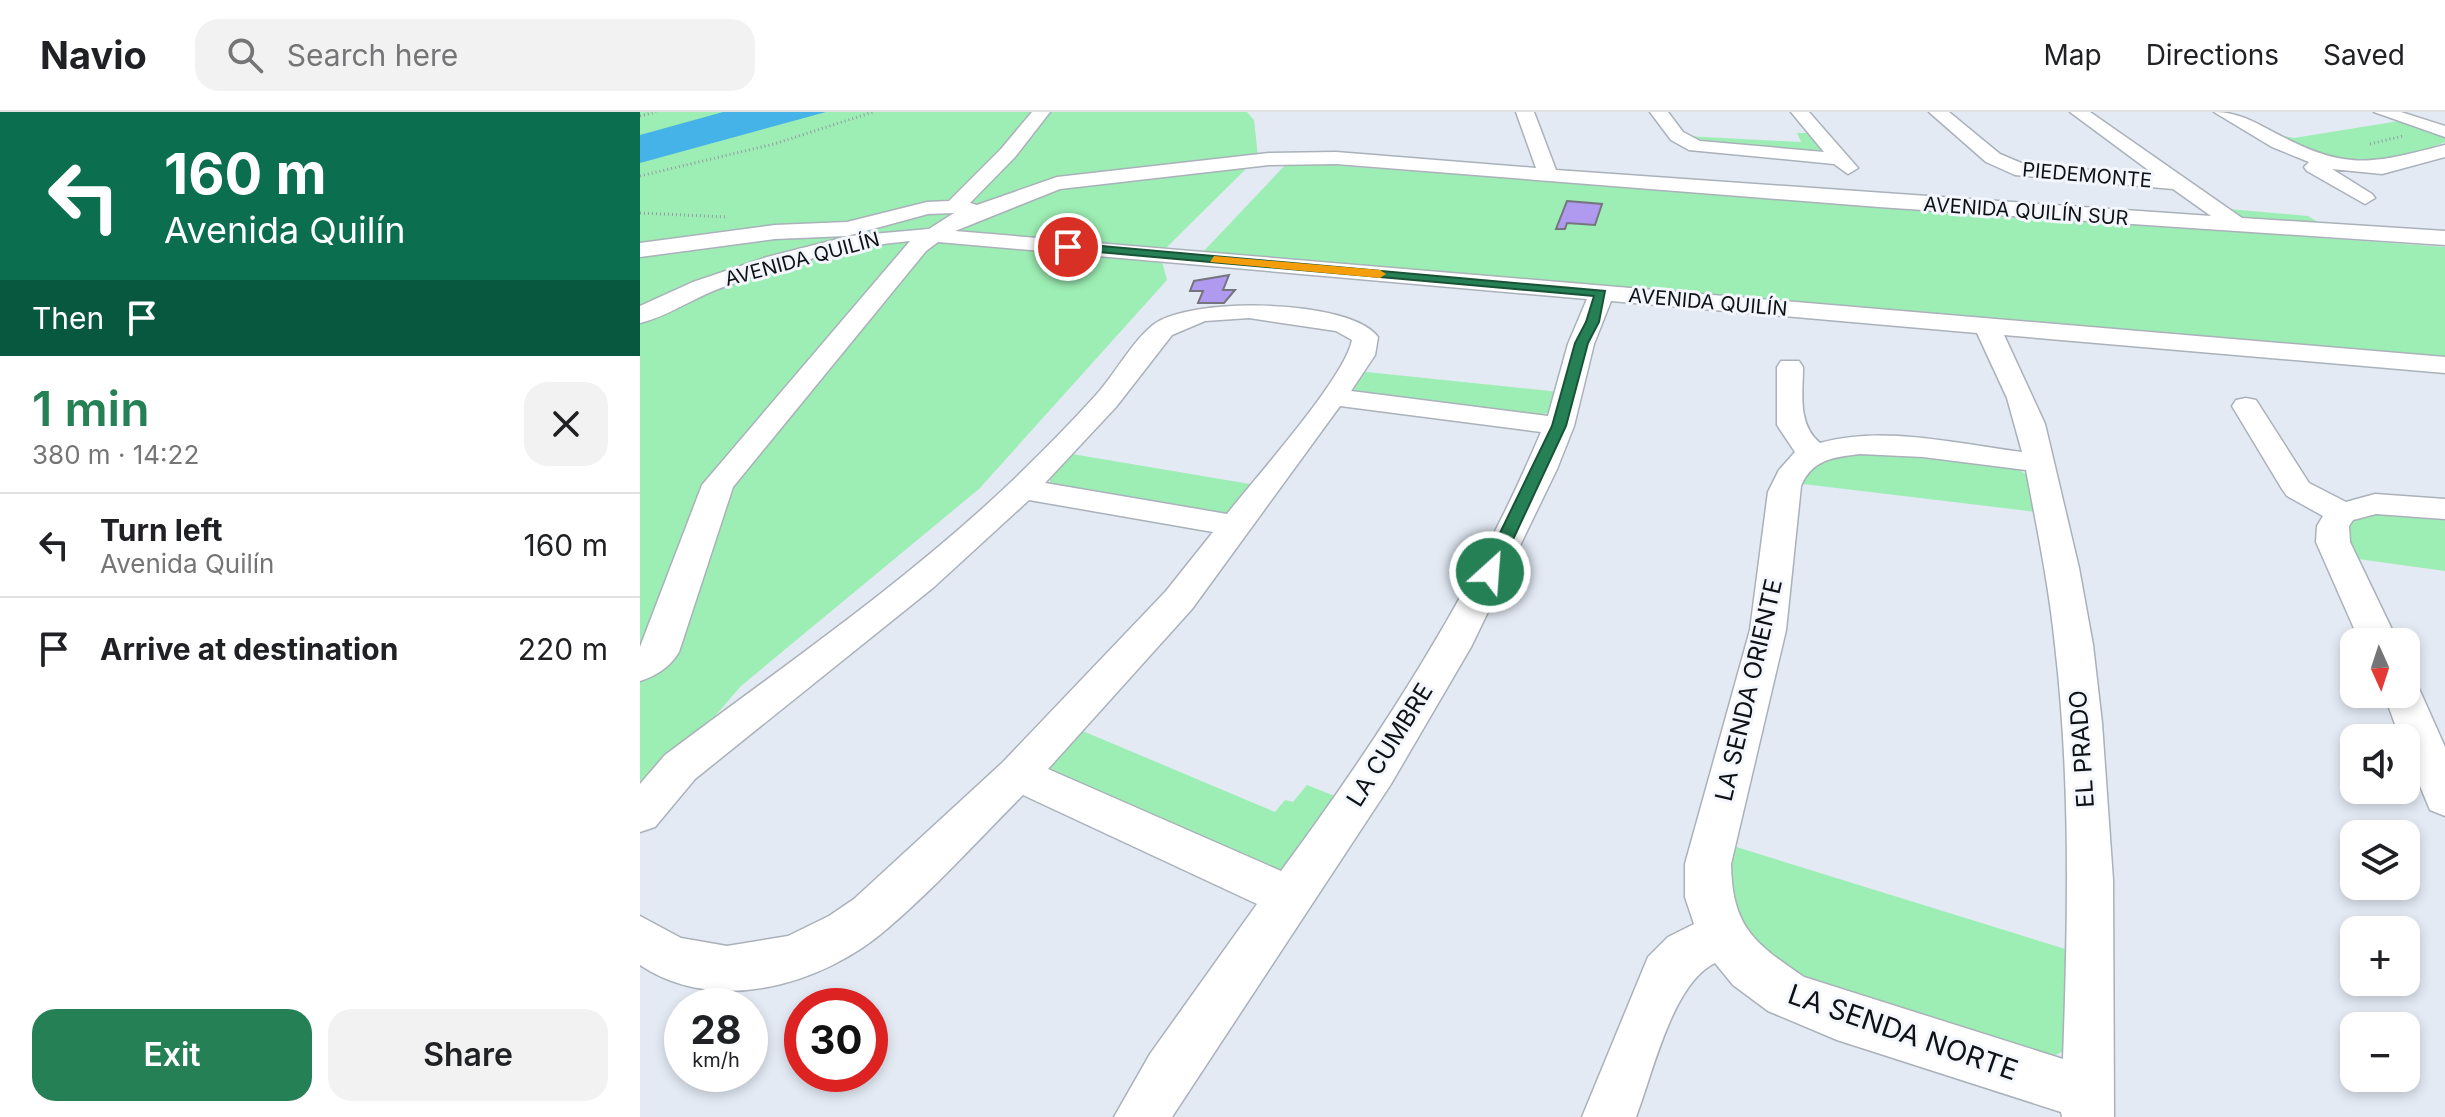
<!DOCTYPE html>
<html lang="en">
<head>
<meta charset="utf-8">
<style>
	body { margin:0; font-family:Inter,sans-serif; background:#f2f2f2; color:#202124; height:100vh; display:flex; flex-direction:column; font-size:30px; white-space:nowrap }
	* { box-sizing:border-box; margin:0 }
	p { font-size:26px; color:#757577 }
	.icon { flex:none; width:44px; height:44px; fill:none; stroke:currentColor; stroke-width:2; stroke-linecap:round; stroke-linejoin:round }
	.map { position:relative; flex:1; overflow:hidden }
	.sheet { display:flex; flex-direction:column; background:#fff; width:640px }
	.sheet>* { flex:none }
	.guide { background:#0b6e4f; color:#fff; overflow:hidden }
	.needle { width:52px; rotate:177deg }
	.buttons { position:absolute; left:1700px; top:516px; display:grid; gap:16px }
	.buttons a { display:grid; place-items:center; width:80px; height:80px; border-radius:16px; background:#fff; box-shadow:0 4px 12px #0003; font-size:40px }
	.speed { position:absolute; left:24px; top:876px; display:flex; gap:16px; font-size:40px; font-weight:700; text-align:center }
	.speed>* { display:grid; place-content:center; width:104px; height:104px; border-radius:50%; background:#fff; box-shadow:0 4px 12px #0003; line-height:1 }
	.speed small { font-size:20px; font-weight:400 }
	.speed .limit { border:12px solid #d22; background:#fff; color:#111 }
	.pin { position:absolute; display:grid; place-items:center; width:68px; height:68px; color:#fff; margin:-34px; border:4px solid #fff; border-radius:50%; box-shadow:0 2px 8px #0007 }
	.me { position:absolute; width:88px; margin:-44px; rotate:26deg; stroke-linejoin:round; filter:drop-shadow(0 0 6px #0008) }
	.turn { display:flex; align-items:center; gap:28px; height:168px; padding:0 32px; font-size:36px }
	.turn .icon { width:104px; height:104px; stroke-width:2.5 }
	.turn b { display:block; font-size:56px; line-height:68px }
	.then { display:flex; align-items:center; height:76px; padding:0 32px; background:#0003; gap:16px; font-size:30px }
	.round { display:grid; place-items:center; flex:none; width:84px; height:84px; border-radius:24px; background:#f2f2f2 }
	.overview { display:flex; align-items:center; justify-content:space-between; height:136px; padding:0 32px }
	h1 { font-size:48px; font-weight:600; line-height:60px; color:#268055 }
	.cta { display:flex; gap:16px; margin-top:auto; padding:16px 32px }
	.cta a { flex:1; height:92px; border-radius:24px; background:#268055; color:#fff; font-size:32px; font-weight:600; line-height:92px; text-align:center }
	.cta a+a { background:#f2f2f2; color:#202124 }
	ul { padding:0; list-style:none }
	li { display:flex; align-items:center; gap:24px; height:104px; padding:0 32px; border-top:2px solid #e0e0e0 }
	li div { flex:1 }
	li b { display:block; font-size:30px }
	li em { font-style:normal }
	header { display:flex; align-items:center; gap:48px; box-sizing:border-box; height:112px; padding:0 40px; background:#fff; border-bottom:2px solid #e0e0e0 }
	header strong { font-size:38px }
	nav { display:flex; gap:44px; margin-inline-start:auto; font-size:28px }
	.search { width:560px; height:72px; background:#f2f2f2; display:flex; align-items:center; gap:20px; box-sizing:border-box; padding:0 28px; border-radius:24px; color:#757577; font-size:30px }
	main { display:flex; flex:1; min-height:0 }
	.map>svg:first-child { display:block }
	.green { fill:#9deeb4 }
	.water { fill:#45b3e7 }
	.building { fill:#af9af0; stroke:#76747f; stroke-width:2 }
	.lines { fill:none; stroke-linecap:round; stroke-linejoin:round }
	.minor-casing { stroke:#aab1ba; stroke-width:3 }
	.path { stroke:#969ca3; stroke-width:3; stroke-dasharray:1 3; stroke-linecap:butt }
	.minor { fill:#fff; fill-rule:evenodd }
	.route { fill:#268055; stroke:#195337; stroke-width:2 }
	.slow { fill:#f59e0b }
	.labels { text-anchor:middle; stroke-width:6; stroke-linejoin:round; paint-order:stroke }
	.far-street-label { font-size:20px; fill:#0f1215; stroke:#f3f7fd }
	.street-label { font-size:24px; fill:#0f1215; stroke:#f3f7fd }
	.near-street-label { font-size:28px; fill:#0f1215; stroke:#f3f7fd }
</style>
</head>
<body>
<header>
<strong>Navio</strong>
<div class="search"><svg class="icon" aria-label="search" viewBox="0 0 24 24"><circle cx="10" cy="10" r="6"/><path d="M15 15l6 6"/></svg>Search here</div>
<nav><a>Map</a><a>Directions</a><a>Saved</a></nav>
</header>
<main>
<section class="sheet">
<div class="guide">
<div class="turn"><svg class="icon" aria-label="left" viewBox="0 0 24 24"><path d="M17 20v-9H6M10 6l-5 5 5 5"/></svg><div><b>160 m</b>Avenida Quilín</div></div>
<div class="then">Then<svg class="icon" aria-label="arrive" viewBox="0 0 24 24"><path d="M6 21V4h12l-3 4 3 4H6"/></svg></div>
</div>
<div class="overview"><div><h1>1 min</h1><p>380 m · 14:22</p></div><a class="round"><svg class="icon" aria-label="close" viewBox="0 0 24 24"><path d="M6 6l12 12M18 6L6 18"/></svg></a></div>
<ul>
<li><svg class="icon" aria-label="left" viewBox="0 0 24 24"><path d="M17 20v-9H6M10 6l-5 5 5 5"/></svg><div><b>Turn left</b><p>Avenida Quilín</p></div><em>160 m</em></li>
<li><svg class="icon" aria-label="arrive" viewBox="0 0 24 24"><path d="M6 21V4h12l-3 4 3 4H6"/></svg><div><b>Arrive at destination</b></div><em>220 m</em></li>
</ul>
<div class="cta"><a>Exit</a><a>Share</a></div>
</section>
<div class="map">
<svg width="1805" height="1005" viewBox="0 0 1805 1005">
	<rect width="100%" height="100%" fill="#e3eaf4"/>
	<path class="green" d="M0 0H607L614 8 618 45 520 142 527 168 339 377 101 574 0 691Z
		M1759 9 1805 24V30C1731 58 1706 59 1634 22L1654 26Z
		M1157 21H1172L1186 40 1065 33 1045 24 1161 30Z
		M648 50 1805 135V249L563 140Z
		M1578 96 1668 104 1688 116 1594 110Z
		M717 259 920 280 910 300 898 304 713 282 706 277Z
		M1228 341 1377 356 1388 364 1397 400 1163 372C1174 343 1202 344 1228 341Z
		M432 342 616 373 591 400 581 402 410 372V366Z
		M1740 399 1805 404V459L1711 446 1705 430 1710 410Z
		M438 617 635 700 645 688 653 690 667 673 700 686 644 756 636 759 410 660 408 655Z
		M1090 733 1435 840 1429 936 1414 944 1176 878 1126 846 1090 791Z"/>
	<path class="water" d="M83 0H186L0 51V23Z"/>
	<path class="building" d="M927 89 962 92 955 113 927 111 925 117H916Z
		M589 163 583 178H595L584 191H558L563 179H550L554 169Z"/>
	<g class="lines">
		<defs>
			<path id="minor" d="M392 0H410L375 45 330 91 337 93 417 65 629 41 696 40 896 56 876 0H894L916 58 1571 104 1533 77 1375 63 1346 50 1289 0H1309L1360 42 1386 53 1515 63 1430 0H1450L1602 106 1805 119V133L1239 95 696 52 629 53 420 77 315 119 1805 245V261L1364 223 1405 312 1439 456 1453 533 1462 611 1473 768 1474 1005H1422L1421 1000 1197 928 1128 899 1093 873 1075 851C1032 872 1013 961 996 1005H942L1008 845 1028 825 1054 812 1045 785V752L1110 518 1128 380 1139 358 1155 340 1137 313V255L1141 249H1159L1163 255C1163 281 1157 312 1180 331 1244 313 1317 332 1382 340L1367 286 1337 221 971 189 954 232 934 314 917 357 831 535 751 672 532 1005H474L510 942 617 792 383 683C339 727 296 775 248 816 183 873 76 904 0 853V804L41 826 87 834 148 824 189 804 214 787 363 650 526 479 573 420 389 388 294 475 55 667 15 715 0 720V672L25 643C142 555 265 471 371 370 400 342 429 313 456 283 475 262 491 231 513 213 550 184 711 187 738 225L735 243 711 279 908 304 928 232 947 187 298 130 286 139 93 375 39 540C30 555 16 564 0 569V535L62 373 270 129C202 135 137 154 73 179 49 189 25 205 0 211V194L53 170 127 145 210 124 289 117 314 101 288 102 207 124 135 127 0 145V131L135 113 207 110 287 90 309 89 361 37ZM609 206 696 219 712 228C705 266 615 366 587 402L405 371 476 295 532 223 565 209ZM700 294 901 320C834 479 743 621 641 759L408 657 552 497ZM1220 342 1283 345 1386 358C1397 416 1409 474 1415 533 1431 670 1428 809 1423 947L1164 865C1114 831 1092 815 1091 752L1146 518 1161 374C1172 347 1195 345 1220 342Z
				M1010 0H1028L1043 20 1060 29 1184 40 1151 0H1169L1218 56 1208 62 1194 52 1049 38 1031 28Z
				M1574 0C1601 0 1619 13 1643 25 1710 60 1736 50 1805 33V45L1742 62 1692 57 1732 82 1735 86 1725 92 1667 59 1664 55 1669 50 1632 35Z
				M1734 0H1761L1805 14V25Z
				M1606 286 1616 288 1669 371 1706 390 1735 382 1805 387V407L1736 402 1713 408 1709 414 1710 430 1758 530H1720L1676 430 1677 414 1683 404 1647 384 1642 377 1592 294 1596 288Z
				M1766 568 1777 572 1805 635V704L1790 698 1766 640V626H1760L1744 582H1766Z"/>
		</defs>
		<use href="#minor" class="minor-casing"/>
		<path class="path" d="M0 4 16 0
			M1730 32 1763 24
			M0 64 134 32 233 0
			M0 101 88 105"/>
		<use href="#minor" class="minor"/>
	</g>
	<path class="route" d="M428 131 965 179 959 210 948 231 926 314 856 464 850 466 841 460 912 314 935 231 946 210 954 184 424 137Z"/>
	<path class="slow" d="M574 144 740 158 746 162 740 166 570 150Z"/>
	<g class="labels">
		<g class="far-street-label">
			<text transform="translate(1447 63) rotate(5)" y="7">PIEDEMONTE</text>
			<text transform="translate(1386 99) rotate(4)" y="7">AVENIDA QUILÍN SUR</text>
			<text transform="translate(162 147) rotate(-15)" y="7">AVENIDA QUILÍN</text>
			<text transform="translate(1068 190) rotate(5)" y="7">AVENIDA QUILÍN</text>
		</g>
		<g class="street-label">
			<text transform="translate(1109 578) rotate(-77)" y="8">LA SENDA ORIENTE</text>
			<text transform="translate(750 633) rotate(-58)" y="8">LA CUMBRE</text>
			<text transform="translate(1442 637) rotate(-94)" y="8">EL PRADO</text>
		</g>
		<g class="near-street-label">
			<text transform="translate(1263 920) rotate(19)" y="10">LA SENDA NORTE</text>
		</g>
	</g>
</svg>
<div class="buttons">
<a><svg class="needle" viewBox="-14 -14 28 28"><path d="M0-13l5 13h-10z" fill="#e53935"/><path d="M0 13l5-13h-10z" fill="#757577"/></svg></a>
<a><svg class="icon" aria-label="sound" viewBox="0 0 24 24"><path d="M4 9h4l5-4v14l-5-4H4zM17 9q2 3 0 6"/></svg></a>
<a><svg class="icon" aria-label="layers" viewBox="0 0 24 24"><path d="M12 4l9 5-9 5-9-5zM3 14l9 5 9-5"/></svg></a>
<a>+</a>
<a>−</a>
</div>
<div class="speed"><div>28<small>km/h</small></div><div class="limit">30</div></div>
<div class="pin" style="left:428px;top:135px;background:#d93025"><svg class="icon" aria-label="arrive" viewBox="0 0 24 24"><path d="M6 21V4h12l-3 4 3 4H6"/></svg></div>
<svg class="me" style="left:850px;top:460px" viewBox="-20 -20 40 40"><circle r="17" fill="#268055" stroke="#fff" stroke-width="3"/><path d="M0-11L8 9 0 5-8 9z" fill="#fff"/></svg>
</div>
</main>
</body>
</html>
